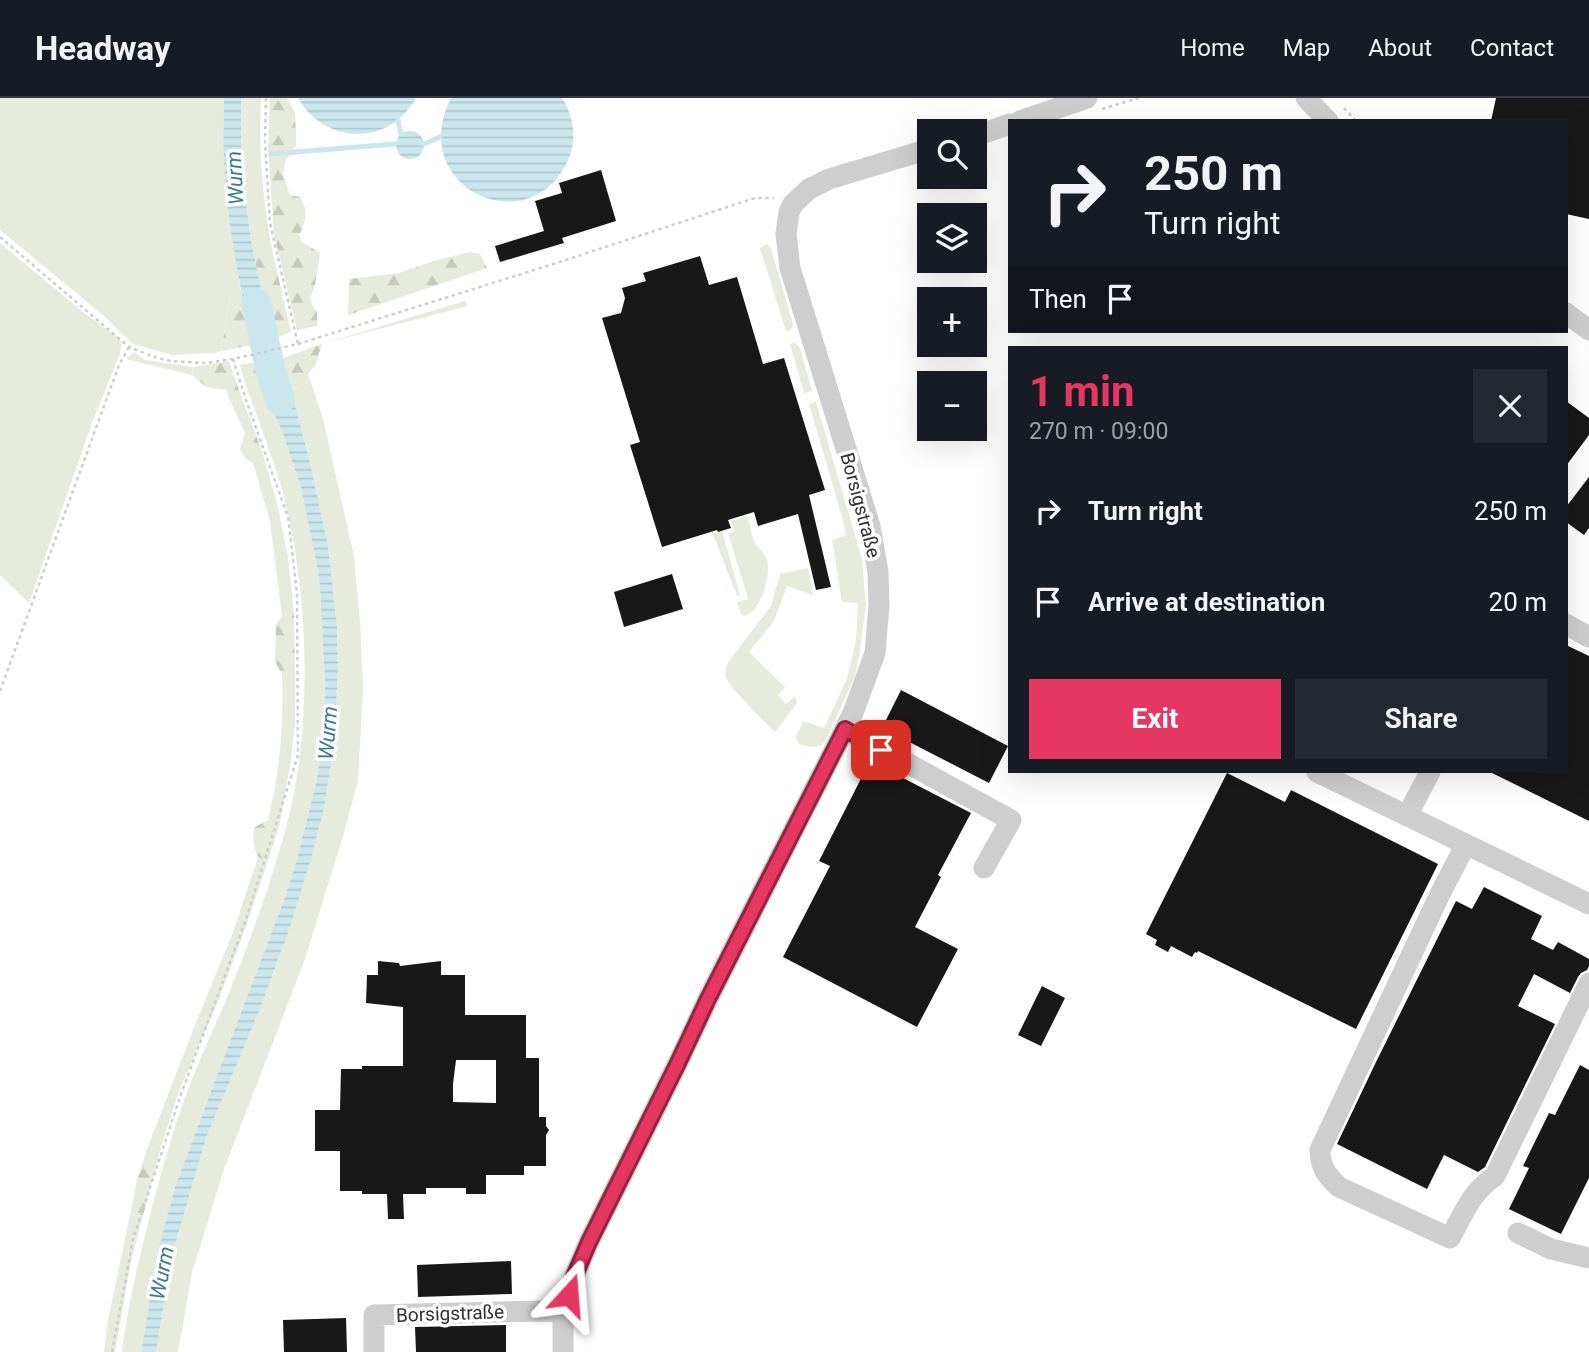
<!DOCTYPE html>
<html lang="en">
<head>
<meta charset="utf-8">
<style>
	body { margin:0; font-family:Roboto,sans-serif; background:#242831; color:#f1f3f6; height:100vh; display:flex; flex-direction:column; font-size:26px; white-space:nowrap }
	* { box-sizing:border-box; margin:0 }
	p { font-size:23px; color:#9ea1a6 }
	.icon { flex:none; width:38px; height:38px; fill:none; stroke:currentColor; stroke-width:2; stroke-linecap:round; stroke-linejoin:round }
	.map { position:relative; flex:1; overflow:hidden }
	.drawer { position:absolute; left:1008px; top:248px; width:560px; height:427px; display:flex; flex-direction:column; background:#171b24; border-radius:0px; box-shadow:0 7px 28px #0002 }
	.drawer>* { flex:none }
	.hud { position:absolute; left:1008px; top:21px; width:560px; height:214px; border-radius:0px; box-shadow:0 7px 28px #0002; background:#171b24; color:#f1f3f6; overflow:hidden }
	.tools { position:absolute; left:917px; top:21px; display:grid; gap:14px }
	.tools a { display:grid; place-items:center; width:70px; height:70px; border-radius:0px; background:#171b24; box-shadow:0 7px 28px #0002; font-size:35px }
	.pin { position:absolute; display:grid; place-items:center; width:60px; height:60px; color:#fff; margin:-30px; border-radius:14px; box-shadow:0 4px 10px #0006 }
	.me { position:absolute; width:77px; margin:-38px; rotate:19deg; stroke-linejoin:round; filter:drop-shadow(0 0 5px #0008) }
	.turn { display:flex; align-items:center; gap:24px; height:147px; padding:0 21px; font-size:32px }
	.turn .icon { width:91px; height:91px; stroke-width:2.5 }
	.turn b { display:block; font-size:49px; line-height:60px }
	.then { display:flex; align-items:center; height:66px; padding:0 21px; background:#0003; gap:14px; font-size:26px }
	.round { display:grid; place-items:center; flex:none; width:74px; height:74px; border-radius:0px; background:#242831 }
	.headline { display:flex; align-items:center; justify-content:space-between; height:119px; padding:0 21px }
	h1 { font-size:42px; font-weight:700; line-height:52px; color:#e53761 }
	.button { display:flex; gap:14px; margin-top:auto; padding:14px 21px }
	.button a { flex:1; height:80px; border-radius:0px; background:#e53761; color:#fff; font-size:28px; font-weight:700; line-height:80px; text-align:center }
	.button a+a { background:#242831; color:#f1f3f6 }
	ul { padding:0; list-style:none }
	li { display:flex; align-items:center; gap:21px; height:91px; padding:0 21px }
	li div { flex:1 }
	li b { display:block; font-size:26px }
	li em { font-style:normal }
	header { display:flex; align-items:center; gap:42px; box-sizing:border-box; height:98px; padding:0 35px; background:#171b24; border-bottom:2px solid #363941 }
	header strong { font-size:33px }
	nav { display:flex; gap:38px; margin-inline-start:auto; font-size:24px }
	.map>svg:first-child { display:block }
	.grass { fill:#e6ebdd }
	.forest { fill:url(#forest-firs) }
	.water { fill:url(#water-rules) }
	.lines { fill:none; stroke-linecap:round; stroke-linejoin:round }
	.stream { stroke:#cce6ed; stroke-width:5 }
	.river { stroke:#cce6ed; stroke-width:30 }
	.building { fill:#181818; fill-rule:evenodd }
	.path { stroke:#cecece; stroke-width:2.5; stroke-dasharray:3.5 3.5; stroke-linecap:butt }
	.minor { stroke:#cecece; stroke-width:21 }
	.route-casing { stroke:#95243f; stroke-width:18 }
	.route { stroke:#e53761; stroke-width:12 }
	.labels { text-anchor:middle; stroke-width:7; stroke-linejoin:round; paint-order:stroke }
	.street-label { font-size:19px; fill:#313131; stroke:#fff }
	.water-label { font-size:21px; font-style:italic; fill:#3c7b8d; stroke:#fff }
</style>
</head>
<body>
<header>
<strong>Headway</strong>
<nav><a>Home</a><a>Map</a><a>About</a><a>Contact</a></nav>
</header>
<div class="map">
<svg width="1589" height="1254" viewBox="0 0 1589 1254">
	<defs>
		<pattern id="forest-firs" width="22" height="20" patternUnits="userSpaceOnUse" patternTransform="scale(1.75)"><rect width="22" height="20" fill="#e6ebdd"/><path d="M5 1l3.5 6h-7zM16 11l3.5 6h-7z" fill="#c6cabe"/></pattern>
		<pattern id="water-rules" width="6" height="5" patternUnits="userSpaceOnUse" patternTransform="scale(1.75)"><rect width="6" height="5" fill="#cce6ed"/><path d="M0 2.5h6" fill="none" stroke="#b0c6cc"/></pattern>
	</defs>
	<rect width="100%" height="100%" fill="#fff"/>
	<path class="grass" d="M0 0H224V65L226 91 240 188 235 191 230 200 221 253 214 255 173 257 133 246 103 217 0 132Z
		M241 0H261C258 57 263 110 275 165L251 142 241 69Z
		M0 145 83 214 117 239 122 244 120 256 92 325 29 505 0 477Z
		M767 146 771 151 793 226V229L789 233H786L760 150Z
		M465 203 467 208 322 246Z
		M794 245 799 248 801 254 812 293 804 295 790 246Z
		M134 254 145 262 194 269 192 277 126 261Z
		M261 278 270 307 284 338 301 390 317 467 320 489 325 587 323 644 317 681 297 761 285 799 199 1025 175 1089 159 1148 141 1254H122C128 1205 140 1157 152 1109 163 1070 173 1030 188 992 202 955 220 918 235 880 256 826 276 770 290 714 313 615 308 486 281 388 271 355 258 321 246 288L257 283Z
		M310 282 323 321 354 458 360 524 363 590 358 683 344 735 305 861 223 1074 192 1175 178 1254H156L172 1157 190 1095 206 1040 258 916 288 835 324 710 334 648 338 571 337 527 328 448 310 364 290 291 297 290Z
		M230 302 243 304 254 331 245 335Z
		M816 304 862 461 866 506 859 558 855 578 827 640 821 648 810 649 799 646 796 639 803 623 824 630 847 581 856 542 858 505 842 504 832 442 846 437 843 422 809 306Z
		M264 360 278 409 288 459 294 516 282 518 270 423 253 365Z
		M748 418C750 426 751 437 755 445 758 450 763 454 766 459 773 474 761 514 744 518L741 516 737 504 748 501 728 435 734 433 731 423Z
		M722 433 740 497 737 498 713 436Z
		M808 470 813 497 787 488 774 523 749 554 785 589 778 597 786 606 795 598 797 605 775 634C765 624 729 590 726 579 724 573 727 568 729 563L771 508 780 476Z
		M282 576 295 577V626L291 662 280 725 268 722C280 674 284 626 282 576Z
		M258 759 268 763 248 823 220 899 179 993 160 1052 147 1051 195 927 232 837Z
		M130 1117 143 1118 132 1160 115 1254H104L108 1222Z"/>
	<path class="forest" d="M270 0H287L295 15 296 36V48L286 62 283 76 290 97 300 99C308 111 307 124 299 137L302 144 320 155 315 187 310 200 312 207 317 214V228L297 232 274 136 268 50Z
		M251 142 275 165 291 234 271 242Z
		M470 154 480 156 487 170 348 217 349 181 399 175 437 162Z
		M240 188 252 247 221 253 230 200 234 191Z
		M322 246 315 268 308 276 310 282 297 290 290 291 286 274 277 262Z
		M229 263 243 304 230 302 226 292 206 289 192 277 194 269Z
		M258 264 261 278 257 283 246 288 240 267Z
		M254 331 264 360 253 365 246 361 240 351 245 335Z
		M294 516 295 577 282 576 275 564 276 526 282 518Z
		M268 722 280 725 268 763 258 759C253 748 252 740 255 729Z
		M147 1051 160 1052 143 1118 130 1117 137 1082Z"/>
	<path class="water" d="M224 0H241V69L251 142 271 242 252 247C240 187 227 126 224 65 223 43 224 22 224 0Z
		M298 0H416C389 49 325 47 298 0Z
		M451 0H562C574 18 577 43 568 62 530 147 405 90 451 0Z
		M396 47a14 14 0 1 1 28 0a14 14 0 1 1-28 0Z
		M277 262 286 274 310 364 328 448 337 527 338 571 334 648 324 710 310 764 288 835 258 916 206 1040 190 1095 172 1157 156 1254H141L159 1148 175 1089 199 1025 285 799 297 761 317 681 323 644 325 587 320 489 317 467 301 390 284 338 270 307 258 264Z"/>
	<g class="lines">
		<path class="stream" d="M398 22 401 36
			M424 46 440 39
			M271 56 395 46"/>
		<path class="river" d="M256 205 271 274 280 302"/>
	</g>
	<path class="building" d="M1496 0H1589V121L1566 116V23H1491Z
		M601 72 616 123 562 140 564 145 500 164 495 148 544 133 535 103 562 95 559 85Z
		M700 158 709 187 737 179 763 266 784 260 825 392 809 397 831 489 816 492 798 416 758 428 754 414 728 422 731 430 718 434 717 432 662 449 630 347 640 344 602 220 621 215 625 200 622 190 646 183 643 175Z
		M1566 303 1589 320V337L1566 368Z
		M1589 379V430L1584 437 1566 424V409Z
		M672 476 683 511 624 529 614 494Z
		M1566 547 1589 558V723L1490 674H1566Z
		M901 592 1008 648 989 685 882 630Z
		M870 663 971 715 938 777 941 779 915 829 958 851 917 929 783 859 830 768 819 763Z
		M1227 675 1285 704 1291 692 1438 766 1356 931 1198 853 1197 855 1195 854 1192 859 1171 848 1168 854 1155 847 1157 842 1146 836Z
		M1484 789 1542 818 1531 841 1553 852 1558 844 1589 861V868L1587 872 1581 875 1578 879 1570 895 1534 876 1518 908 1555 926 1485 1069 1478 1074 1444 1057 1427 1091 1337 1046 1376 964 1456 803 1472 811Z
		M378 863 399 865 400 868 441 863V877H465V917H526V960H539V1019H546V1028L549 1032 546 1037V1068H524V1077H486V1096H466V1090H426V1096H403L404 1121H388L387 1096H362V1093H340V1053H315V1012H340L341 971H362V968H403V909L366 905 367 877H378ZM456 962H496V1005L453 1004V986Z
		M1042 888 1065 900 1041 948 1018 937Z
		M1580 967 1589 972V1080L1561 1136 1509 1111 1529 1070 1523 1068 1549 1015 1555 1017Z
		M511 1163 512 1196 418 1199 417 1167Z
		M346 1220 347 1254H284L283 1222Z
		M506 1227V1254H416L415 1229Z"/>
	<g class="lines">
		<path class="path" d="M266 0 265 43 270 125 298 246
			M1344 10 1356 23
			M1102 11 1139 0
			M0 139 129 249 157 260 170 263 205 265 233 261 298 246 547 168 755 100H774
			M0 593 119 267 129 249
			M112 1254 133 1141 181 996 245 824 298 657 297 495 288 419 247 305 233 261"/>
		<path class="minor" d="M1306 0 1328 23
			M1020 23 1087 0
			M975 38 1010 26
			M1566 215 1589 232
			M1566 526 1589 539
			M845 631 1011 722 984 770
			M1317 674 1589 806
			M1407 718 1430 674
			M1466 746 1440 796 1320 1052C1320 1069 1327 1078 1339 1089L1450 1140C1464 1115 1471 1094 1495 1078L1589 885
			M1518 1135 1551 1151 1589 1160
			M374 1254V1217L545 1213 563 1215
			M563 1254V1215L574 1179 589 1144 677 967 708 901 853 615 875 555 879 507 878 474 870 428 790 170 786 136 789 114 793 106 809 91 829 81 929 51"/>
	</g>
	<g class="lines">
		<defs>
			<path id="route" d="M569 1197 574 1179 589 1144 677 967 708 901 845 631 881 652"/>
		</defs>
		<use href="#route" class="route-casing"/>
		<use href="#route" class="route"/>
	</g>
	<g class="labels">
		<g class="street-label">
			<text transform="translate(861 407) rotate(75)" y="7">Borsigstraße</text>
			<text transform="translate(450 1215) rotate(-2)" y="7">Borsigstraße</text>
		</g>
		<g class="water-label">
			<text transform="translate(235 80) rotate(-93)" y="7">Wurm</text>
			<text transform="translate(328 635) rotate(-85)" y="7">Wurm</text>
			<text transform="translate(162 1175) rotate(-79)" y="7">Wurm</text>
		</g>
	</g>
</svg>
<div class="tools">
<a><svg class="icon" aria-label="search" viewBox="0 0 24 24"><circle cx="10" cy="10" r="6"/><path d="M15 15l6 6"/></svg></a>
<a><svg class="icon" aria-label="layers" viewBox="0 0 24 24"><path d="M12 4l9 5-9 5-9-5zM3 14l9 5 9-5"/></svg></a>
<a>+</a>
<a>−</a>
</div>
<div class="pin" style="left:881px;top:652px;background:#d93025"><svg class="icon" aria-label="arrive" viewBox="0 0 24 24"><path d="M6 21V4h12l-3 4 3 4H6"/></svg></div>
<svg class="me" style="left:569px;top:1197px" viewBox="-20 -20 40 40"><path d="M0-17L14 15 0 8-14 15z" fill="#e53761" stroke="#fff" stroke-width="4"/></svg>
<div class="hud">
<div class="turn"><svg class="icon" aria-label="right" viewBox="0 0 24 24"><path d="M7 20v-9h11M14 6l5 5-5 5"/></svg><div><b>250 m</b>Turn right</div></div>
<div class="then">Then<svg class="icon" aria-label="arrive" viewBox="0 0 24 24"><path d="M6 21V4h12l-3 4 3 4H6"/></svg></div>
</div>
<section class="drawer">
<div class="headline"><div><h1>1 min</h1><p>270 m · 09:00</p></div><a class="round"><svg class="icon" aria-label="close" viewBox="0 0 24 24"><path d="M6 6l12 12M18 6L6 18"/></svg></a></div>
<ul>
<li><svg class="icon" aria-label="right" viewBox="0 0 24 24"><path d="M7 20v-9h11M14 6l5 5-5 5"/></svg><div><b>Turn right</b></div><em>250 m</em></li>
<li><svg class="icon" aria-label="arrive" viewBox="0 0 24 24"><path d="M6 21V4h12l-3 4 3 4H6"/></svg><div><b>Arrive at destination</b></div><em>20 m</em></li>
</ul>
<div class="button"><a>Exit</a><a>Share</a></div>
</section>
</div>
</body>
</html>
